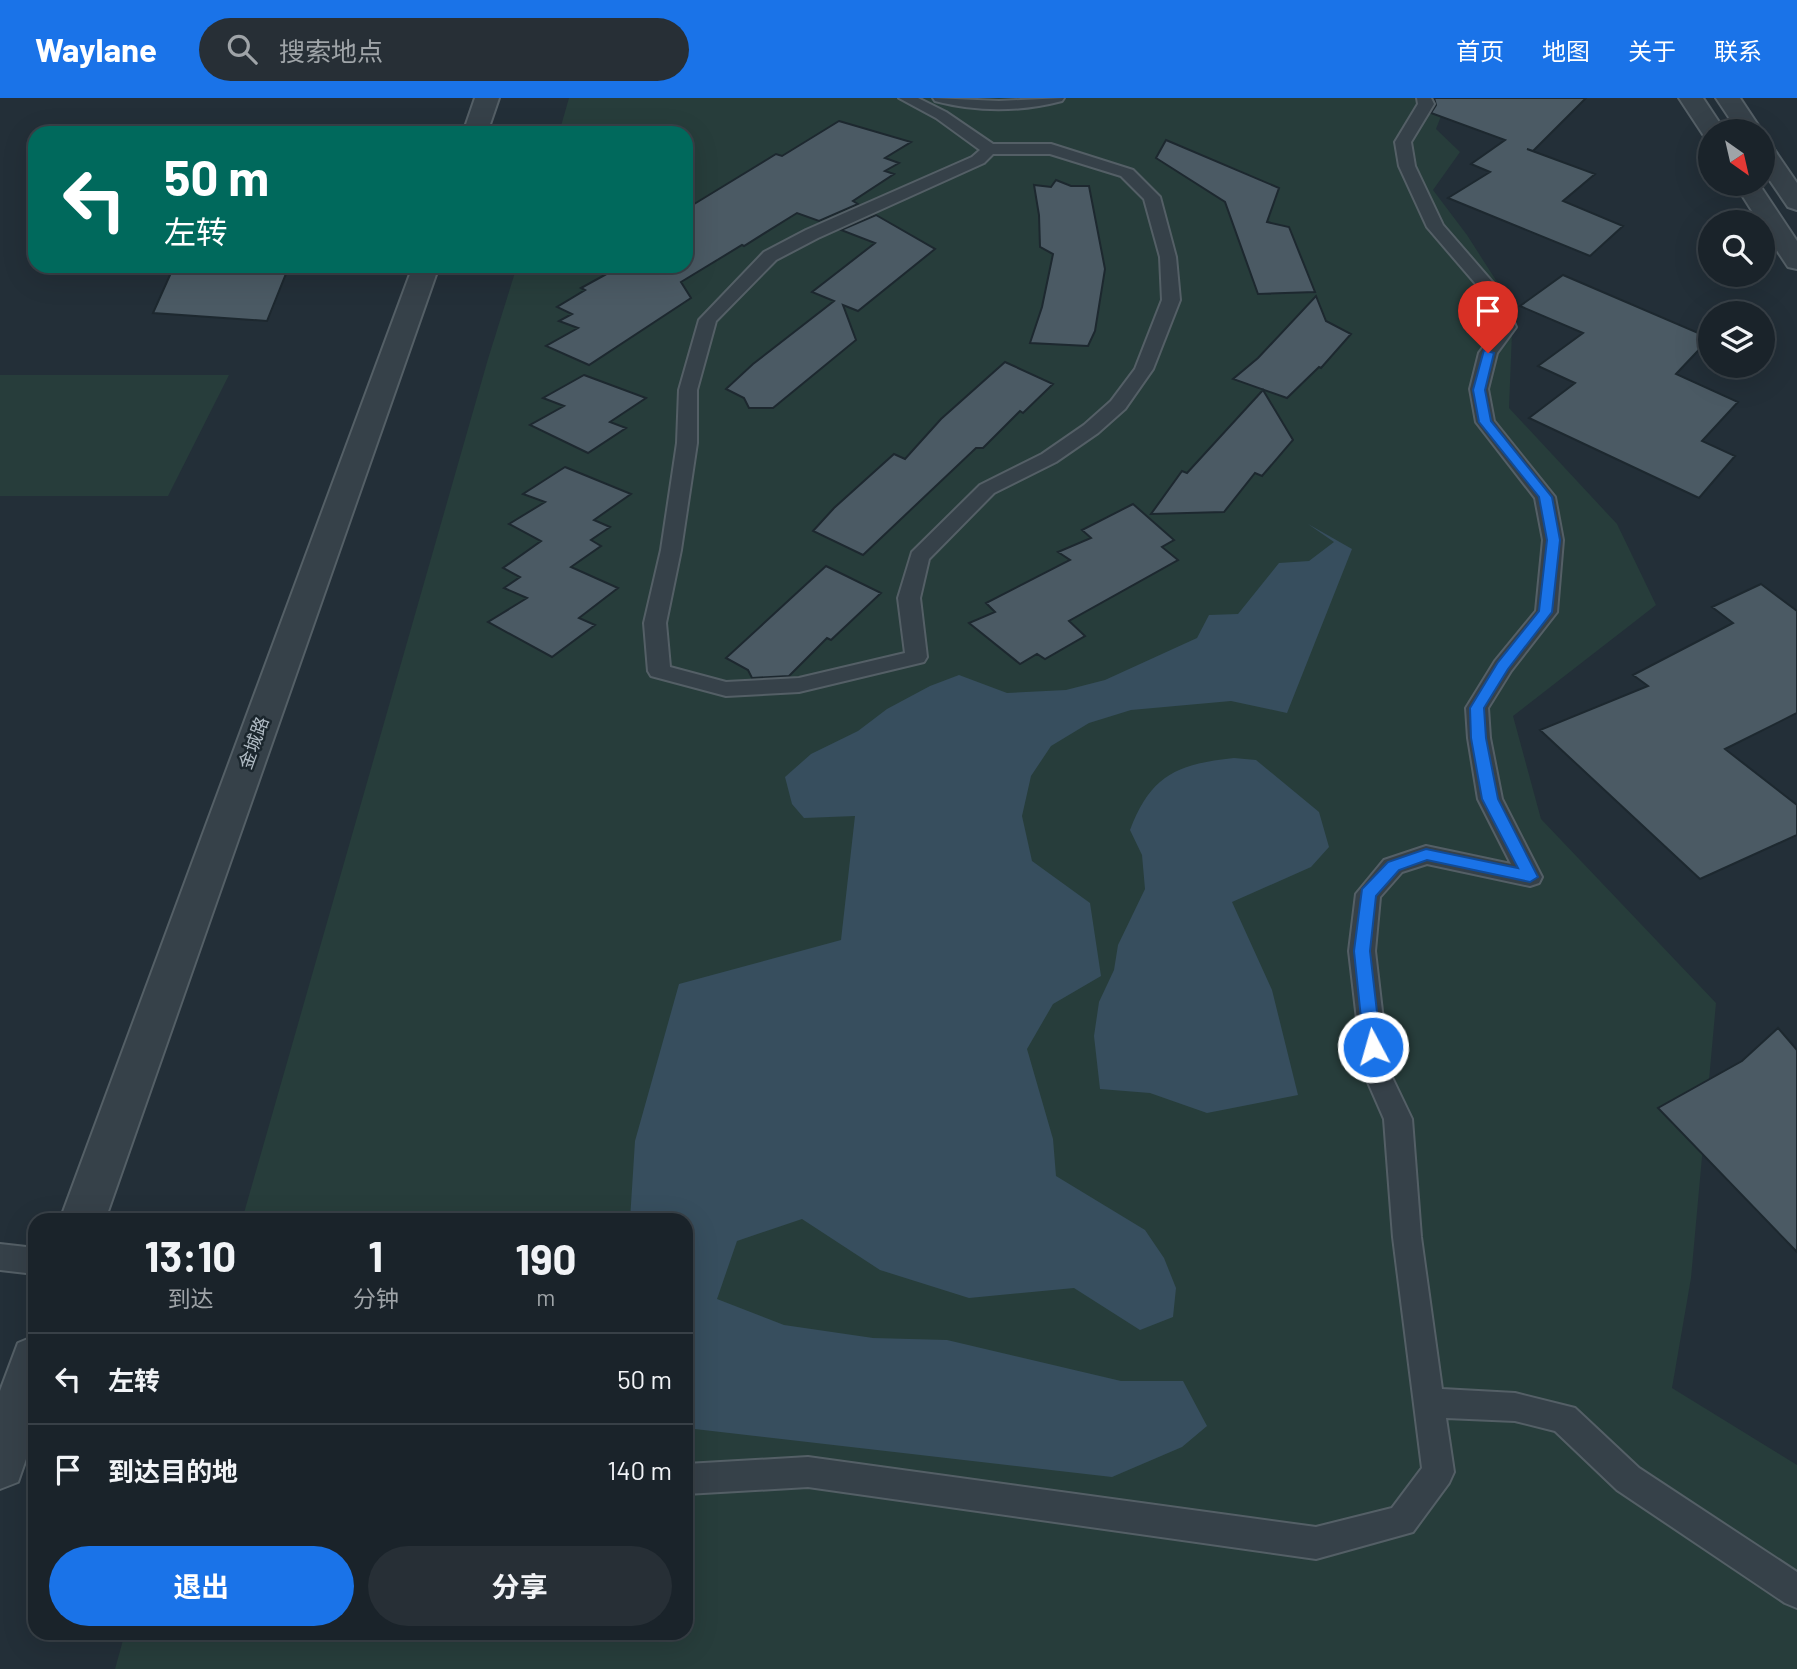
<!DOCTYPE html>
<html lang="zh">
<head>
<meta charset="utf-8">
<style>
	body { margin:0; font-family:Barlow,"Noto Sans SC",sans-serif; background:#272f36; color:#f1f3f6; height:100vh; display:flex; flex-direction:column; font-size:26px; white-space:nowrap }
	* { box-sizing:border-box; margin:0 }
	p { font-size:23px; color:#9fa4a8 }
	.icon { flex:none; width:38px; height:38px; fill:none; stroke:currentColor; stroke-width:2; stroke-linecap:round; stroke-linejoin:round }
	.map { position:relative; flex:1; overflow:hidden }
	.drawer { position:absolute; left:28px; top:1115px; width:665px; height:427px; display:flex; flex-direction:column; background:#1a232a; border-radius:21px; box-shadow:0 7px 28px #0002,0 0 0 2px #384047 }
	.drawer>* { flex:none }
	.top-card { position:absolute; left:28px; top:28px; width:665px; height:147px; border-radius:21px; box-shadow:0 7px 28px #0002,0 0 0 2px #384047; background:#00695c; color:#fff; overflow:hidden }
	.needle { width:46px; rotate:146deg }
	.fabs { position:absolute; left:1698px; top:21px; display:grid; gap:14px }
	.fabs a { display:grid; place-items:center; width:77px; height:77px; border-radius:50%; background:#1a232a; box-shadow:0 7px 28px #0002,0 0 0 2px #384047; font-size:35px }
	.pin { position:absolute; display:grid; place-items:center; width:60px; height:60px; color:#fff; margin:-72px -30px; border-radius:50% 50% 50% 0; rotate:-45deg; box-shadow:0 0 7px #0007 }
	.pin .icon { rotate:45deg }
	.me { position:absolute; width:77px; margin:-38px; rotate:354deg; stroke-linejoin:round; filter:drop-shadow(0 0 5px #0008) }
	.turn { display:flex; align-items:center; gap:24px; height:147px; padding:0 21px; font-size:32px }
	.turn .icon { width:91px; height:91px; stroke-width:2.5 }
	.turn b { display:block; font-size:49px; line-height:60px }
	.eta { display:flex; justify-content:space-evenly; align-items:center; height:119px; text-align:center }
	.eta b { font-size:42px; font-weight:700; line-height:49px }
	.primary-button { display:flex; gap:14px; margin-top:auto; padding:14px 21px }
	.primary-button a { flex:1; height:80px; border-radius:42px; background:#1a73e8; color:#fff; font-size:28px; font-weight:700; line-height:80px; text-align:center }
	.primary-button a+a { background:#272f36; color:#f1f3f6 }
	ul { padding:0; list-style:none }
	li { display:flex; align-items:center; gap:21px; height:91px; padding:0 21px; border-top:2px solid #384047 }
	li div { flex:1 }
	li b { display:block; font-size:26px }
	li em { font-style:normal }
	header { display:flex; align-items:center; gap:42px; box-sizing:border-box; height:98px; padding:0 35px; background:#1a73e8; color:#fff }
	header strong { font-size:33px }
	nav { display:flex; gap:38px; margin-inline-start:auto; font-size:24px }
	.search { width:490px; height:63px; background:#272f36; display:flex; align-items:center; gap:18px; box-sizing:border-box; padding:0 24px; border-radius:38px; color:#9fa4a8; font-size:26px }
	.map>svg:first-child { display:block }
	.green { fill:#273d3b }
	.water { fill:#374e5e }
	.building { fill:#4b5a64; stroke:#1d282f; stroke-width:2 }
	.lines { fill:none; stroke-linecap:round; stroke-linejoin:round }
	.service-casing { stroke:#545f66; stroke-width:4 }
	.tertiary-casing { stroke:#545f66; stroke-width:4 }
	.service { fill:#364149; fill-rule:evenodd }
	.tertiary { fill:#364149; fill-rule:evenodd }
	.route { fill:#1a73e8; stroke:#114b97; stroke-width:2 }
	.labels { text-anchor:middle; stroke-width:5; stroke-linejoin:round; paint-order:stroke }
	.street-label { font-size:18px; fill:#b1bcc5; stroke:#1b262d }
</style>
</head>
<body>
<header>
<strong>Waylane</strong>
<div class="search"><svg class="icon" aria-label="search" viewBox="0 0 24 24"><circle cx="10" cy="10" r="6"/><path d="M15 15l6 6"/></svg>搜索地点</div>
<nav><a>首页</a><a>地图</a><a>关于</a><a>联系</a></nav>
</header>
<div class="map">
<svg width="1797" height="1571" viewBox="0 0 1797 1571">
	<rect width="100%" height="100%" fill="#232f38"/>
	<path class="green" d="M569 0H1448L1436 31 1460 54 1433 92 1467 137 1513 209 1509 310 1617 426 1656 507 1513 618 1541 721 1716 905 1691 1180 1672 1290 1797 1367V1571H115L125 1535H686V1122H242L488 261 517 168H686V35H559Z
		M0 277H229L168 398H0Z"/>
	<path class="water" d="M1308 426 1352 451 1287 615 1231 603 1131 612 1089 625 1051 648 1031 678 1022 718 1032 763 1090 805 1101 878 1053 906 1027 951 1053 1041 1056 1078 1145 1132 1164 1160 1176 1190 1173 1219 1140 1232 1074 1190 969 1200 880 1172 802 1121 737 1143 717 1201 784 1227 873 1240 947 1242 1121 1283H1183L1207 1328 1182 1349 1112 1379 686 1330V1122H630L635 1043 679 886 841 842 855 718 804 720 792 706 785 679 811 656 858 633 887 611 930 588 959 577 1007 595 1066 592 1105 582 1197 540 1209 517 1238 516 1279 465 1309 463 1334 444Z
		M1234 660 1256 662 1319 714 1329 749 1311 769 1232 804 1272 892 1298 997 1207 1015 1150 995 1100 991 1094 938 1099 904 1114 872 1118 847 1145 791 1142 757 1130 732C1151 677 1177 666 1234 660Z"/>
	<path class="building" d="M1434 0H1586L1533 53 1527 51 1595 76 1563 103 1623 128 1590 158 1448 100 1490 74 1471 66 1505 42 1431 15 1436 7Z
		M839 23 911 44 885 60 899 65 885 73 894 76 853 103 858 106 819 123 797 115 744 148 742 147 681 184 691 200 589 267 546 248 578 230 559 223 572 216 557 209 585 192 581 190 621 168H686V111L776 56 782 58Z
		M1166 42 1279 90 1267 124 1289 129 1315 194 1258 196 1225 104 1156 60Z
		M1056 82 1071 88H1089L1105 171 1095 233 1088 248 1030 245 1042 209 1053 156 1040 149 1039 117 1034 87 1051 89Z
		M876 117 935 151 858 213 843 207 856 242 773 310H749L744 300 726 291 753 266 834 203 812 194 875 145 841 132Z
		M174 168H289L267 223 153 215Z
		M1563 177 1710 240 1676 276 1738 304 1702 343 1735 358 1699 400 1529 320 1575 285 1538 268 1583 235 1520 208Z
		M1316 198 1326 223 1351 236 1321 270 1319 269 1287 300 1233 281 1258 260Z
		M1005 264 1053 286 1023 315 1020 313 983 350H976L863 457 813 433 834 410 894 356 905 361 941 321Z
		M584 277 646 300 610 324 626 330 588 355 530 327 564 308 543 300Z
		M1263 292 1293 342 1262 378 1255 375 1224 414 1151 416 1182 373 1187 375Z
		M565 369 631 396 594 422 610 429 591 442 601 448 571 469 618 490 579 520 595 527 552 559 488 524 527 500 504 490 520 479 503 470 541 443 509 426 545 404 523 396Z
		M1133 406 1174 442 1162 449 1178 462 1069 523 1085 538 1045 561 1037 556 1020 566 969 525 995 514 986 505 1070 462 1058 454 1091 440 1082 432Z
		M826 468 881 495 831 542 827 540 789 578 752 580 748 572 726 560Z
		M1761 486 1797 513V615L1725 651 1797 707V737L1700 781 1540 632 1648 588 1633 577 1733 525 1712 509Z
		M1778 930 1797 952V1154L1658 1010 1742 963Z"/>
	<g class="lines">
		<defs>
			<path id="service" d="M899 0H918L946 14 993 46H1051L1133 72 1160 99 1176 159 1180 202 1153 271 1125 311 1098 335 1056 364 994 395 929 461 920 500 927 559 924 564 799 594 726 598 651 578 648 573 644 525 661 452 677 345 679 292 699 222 764 154 806 132 972 59 980 52 936 20ZM993 56H1050L1121 78 1144 101 1160 159 1162 202 1135 271 1111 303 1084 327 1042 356 980 387 912 454 898 500 905 555 799 580 726 584 670 569 666 525 681 452 697 345V292L716 223 776 162 818 140 984 65Z
				M933 0 999 3 1064 0 1062 3C1020 14 977 14 935 3Z
				M1417 0H1431L1434 6 1411 44 1415 68 1443 127 1501 194 1516 229 1497 255 1488 291 1494 323 1555 399 1563 442 1557 514 1511 573 1488 610 1490 640 1502 701 1542 779 1539 785 1530 788 1427 766 1402 774 1380 799 1375 853 1389 973 1412 1021 1421 1139 1442 1291 1515 1295 1575 1310 1639 1370 1797 1474V1510L1785 1505 1617 1392 1555 1333 1515 1323 1446 1320 1454 1374 1449 1385 1413 1434 1316 1461 808 1389 686 1396V1366L808 1359 1316 1429 1392 1410 1422 1370 1393 1139 1384 1021 1363 973 1349 853 1356 796 1384 762 1426 748 1511 766 1478 701 1468 640 1466 610 1495 563 1536 513 1543 442 1535 400 1476 324 1470 291 1479 255 1498 229 1487 199 1427 129 1399 68 1395 44 1418 6Z
				M0 1146 35 1150V1176L0 1172Z"/>
			<path id="tertiary" d="M475 0H499L487 35H463Z
				M1679 0H1703L1725 33H1710V39L1704 38Z
				M1716 0H1740L1762 33H1738Z
				M1762 45 1771 47 1797 85V112L1788 109 1762 71Z
				M1735 86H1759L1797 143V171L1788 169 1762 130V124H1759Z
				M413 168H439L105 1122H60Z
				M35 1238V1335L18 1384 0 1391V1293L18 1245Z"/>
		</defs>
		<use href="#service" class="service-casing"/>
		<use href="#tertiary" class="tertiary-casing"/>
		<use href="#service" class="service"/>
		<use href="#tertiary" class="tertiary"/>
	</g>
	<path class="route" d="M1484 252 1494 255 1485 292 1491 323 1552 399 1560 442 1552 514 1508 571 1484 610 1486 640 1498 701 1538 779 1530 784 1427 762 1399 772 1376 798 1370 853 1381 949 1379 954H1367L1364 949 1354 853 1362 791 1388 764 1426 751 1518 770 1482 701 1471 640 1470 610 1498 564 1539 513 1547 442 1539 399 1479 324 1473 292Z"/>
	<g class="labels">
		<g class="street-label">
			<text transform="translate(254 645) rotate(-70)" y="6">金城路</text>
		</g>
	</g>
</svg>
<div class="fabs">
<a><svg class="needle" viewBox="-14 -14 28 28"><path d="M0-13l5 13h-10z" fill="#e53935"/><path d="M0 13l5-13h-10z" fill="#9fa4a8"/></svg></a>
<a><svg class="icon" aria-label="search" viewBox="0 0 24 24"><circle cx="10" cy="10" r="6"/><path d="M15 15l6 6"/></svg></a>
<a><svg class="icon" aria-label="layers" viewBox="0 0 24 24"><path d="M12 4l9 5-9 5-9-5zM3 14l9 5 9-5"/></svg></a>
</div>
<div class="pin" style="left:1488px;top:255px;background:#d93025"><svg class="icon" aria-label="arrive" viewBox="0 0 24 24"><path d="M6 21V4h12l-3 4 3 4H6"/></svg></div>
<svg class="me" style="left:1373px;top:949px" viewBox="-20 -20 40 40"><circle r="17" fill="#1a73e8" stroke="#fff" stroke-width="3"/><path d="M0-11L8 9 0 5-8 9z" fill="#fff"/></svg>
<div class="top-card">
<div class="turn"><svg class="icon" aria-label="left" viewBox="0 0 24 24"><path d="M17 20v-9H6M10 6l-5 5 5 5"/></svg><div><b>50 m</b>左转</div></div>
</div>
<section class="drawer">
<div class="eta">
<div><b>13:10</b><p>到达</p></div>
<div><b>1</b><p>分钟</p></div>
<div><b>190</b><p>m</p></div>
</div>
<ul>
<li><svg class="icon" aria-label="left" viewBox="0 0 24 24"><path d="M17 20v-9H6M10 6l-5 5 5 5"/></svg><div><b>左转</b></div><em>50 m</em></li>
<li><svg class="icon" aria-label="arrive" viewBox="0 0 24 24"><path d="M6 21V4h12l-3 4 3 4H6"/></svg><div><b>到达目的地</b></div><em>140 m</em></li>
</ul>
<div class="primary-button"><a>退出</a><a>分享</a></div>
</section>
</div>
</body>
</html>
